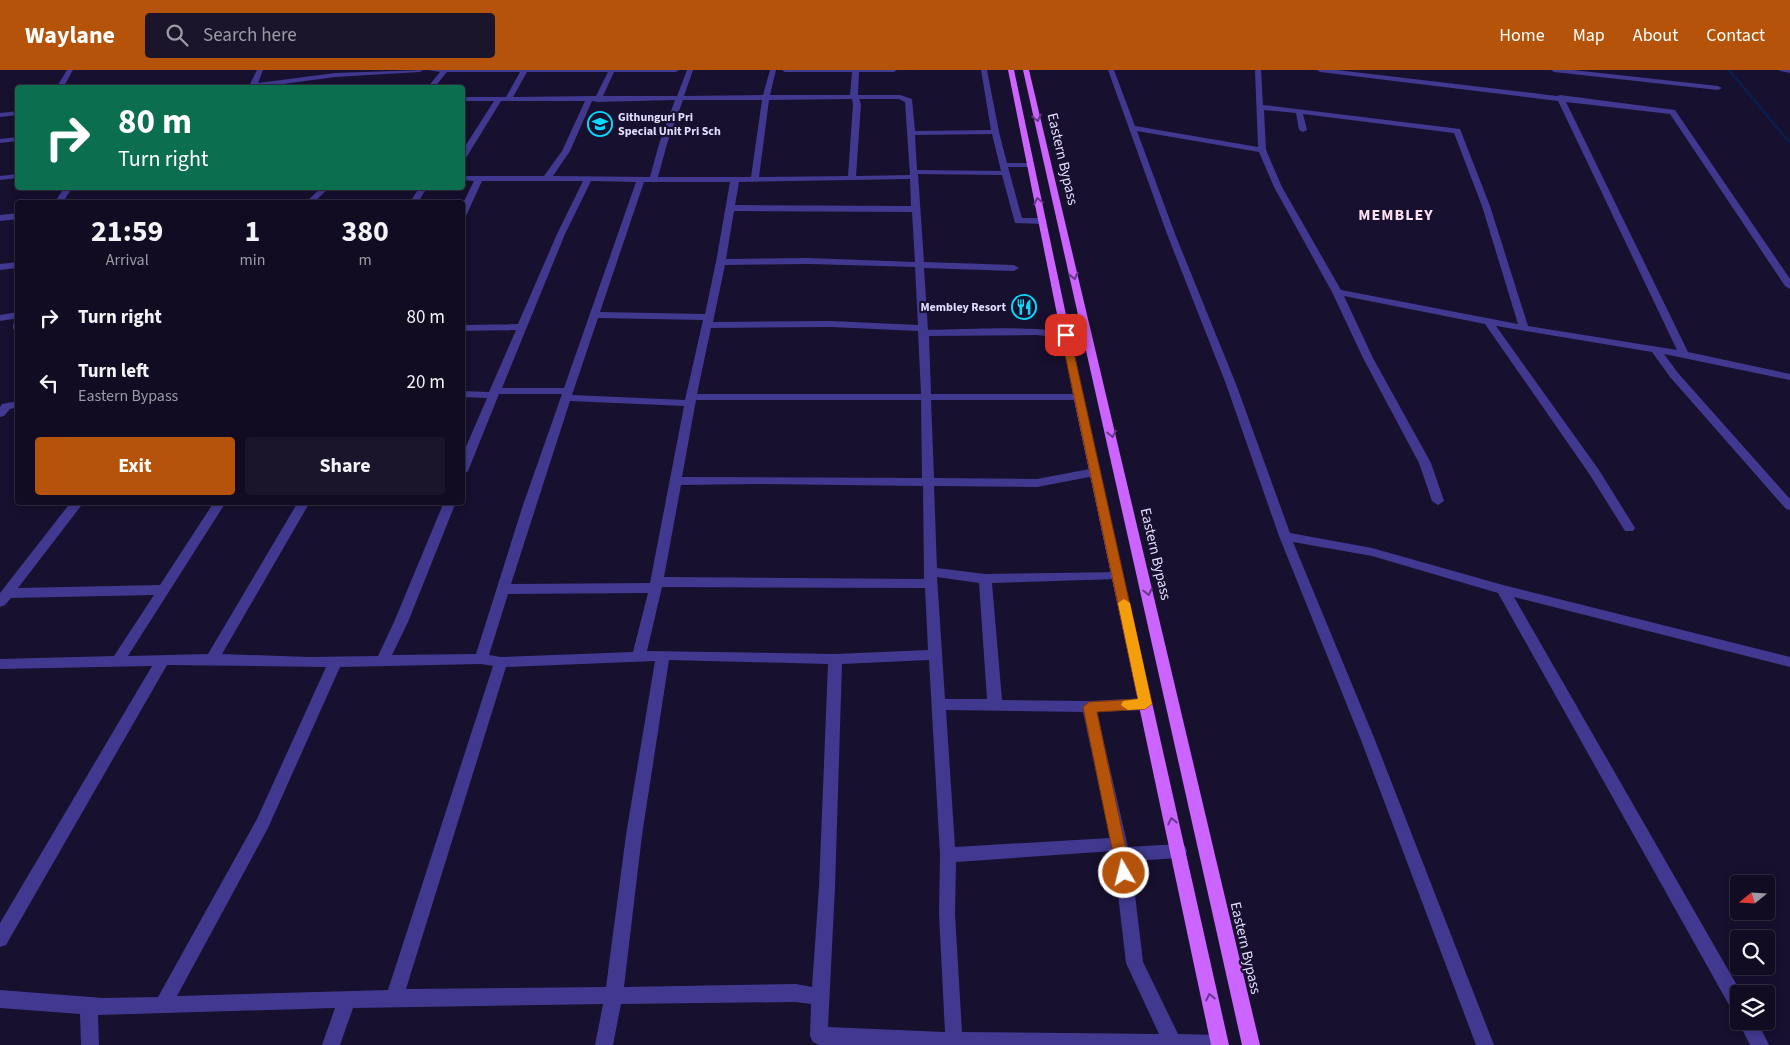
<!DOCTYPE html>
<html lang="en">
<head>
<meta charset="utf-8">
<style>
	body { margin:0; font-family:"Source Sans 3",sans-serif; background:#1a152a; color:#f1f3f6; height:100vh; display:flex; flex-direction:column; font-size:19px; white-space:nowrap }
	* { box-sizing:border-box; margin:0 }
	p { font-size:16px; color:#9c9ba5 }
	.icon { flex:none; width:28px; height:28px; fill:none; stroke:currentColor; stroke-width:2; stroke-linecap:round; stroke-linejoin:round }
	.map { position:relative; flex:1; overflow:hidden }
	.details { position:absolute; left:15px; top:130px; width:450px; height:305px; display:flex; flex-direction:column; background:#110c22; border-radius:5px; box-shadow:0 2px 8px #0003,0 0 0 1px #302c40 }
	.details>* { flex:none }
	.hud { position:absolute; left:15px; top:15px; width:450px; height:105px; border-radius:5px; box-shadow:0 2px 8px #0003,0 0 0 1px #302c40; background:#0b6e4f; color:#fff; overflow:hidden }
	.needle { width:32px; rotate:252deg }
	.fabs { position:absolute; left:1730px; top:805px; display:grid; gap:10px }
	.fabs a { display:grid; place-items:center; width:45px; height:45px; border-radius:5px; background:#110c22; box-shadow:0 2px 8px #0003,0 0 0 1px #302c40; font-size:25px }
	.pin { position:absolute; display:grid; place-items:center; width:42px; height:42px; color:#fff; margin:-21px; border-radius:10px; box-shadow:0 2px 8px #0006 }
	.me { position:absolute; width:55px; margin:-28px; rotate:352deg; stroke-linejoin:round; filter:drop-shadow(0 0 4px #0008) }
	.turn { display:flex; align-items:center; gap:18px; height:105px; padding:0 20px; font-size:22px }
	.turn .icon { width:65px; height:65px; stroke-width:2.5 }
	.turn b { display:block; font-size:35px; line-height:42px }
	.eta { display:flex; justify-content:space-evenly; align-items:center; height:85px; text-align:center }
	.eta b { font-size:30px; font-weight:700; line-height:35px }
	.button { display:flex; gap:10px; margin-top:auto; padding:10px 20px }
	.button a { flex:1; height:58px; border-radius:5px; background:#b45309; color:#fff; font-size:20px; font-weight:700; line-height:58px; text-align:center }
	.button a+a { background:#1a152a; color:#f1f3f6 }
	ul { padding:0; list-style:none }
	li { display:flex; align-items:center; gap:15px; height:65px; padding:0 20px }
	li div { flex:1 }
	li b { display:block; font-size:19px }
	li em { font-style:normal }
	header { display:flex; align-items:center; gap:30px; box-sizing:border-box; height:70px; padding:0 25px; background:#b45309; color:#fff }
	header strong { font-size:24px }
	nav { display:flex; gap:28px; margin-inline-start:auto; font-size:18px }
	.search { width:350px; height:45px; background:#1a152a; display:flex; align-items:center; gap:12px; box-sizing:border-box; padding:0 18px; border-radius:5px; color:#9c9ba5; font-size:19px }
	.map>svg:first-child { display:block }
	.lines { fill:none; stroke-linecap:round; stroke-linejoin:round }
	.stream { stroke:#081e4f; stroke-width:2.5 }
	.street { fill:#40398f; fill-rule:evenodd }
	.primary { fill:#cc64ff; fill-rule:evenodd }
	.oneway { stroke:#68368c }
	.route { fill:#b45309; stroke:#753606 }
	.slow { fill:#f59e0b }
	.labels { text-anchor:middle; stroke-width:4.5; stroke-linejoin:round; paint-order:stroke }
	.far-poi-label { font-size:12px; font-weight:bold; fill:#e2ddff; stroke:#17102e; text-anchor:start }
	.street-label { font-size:15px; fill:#e2ddff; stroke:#17102e }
	.far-district-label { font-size:16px; font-weight:bold; letter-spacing:1px; fill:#ffdff2; stroke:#17102e }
</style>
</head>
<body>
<header>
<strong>Waylane</strong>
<div class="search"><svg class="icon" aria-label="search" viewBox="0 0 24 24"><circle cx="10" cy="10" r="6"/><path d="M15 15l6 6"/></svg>Search here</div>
<nav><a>Home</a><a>Map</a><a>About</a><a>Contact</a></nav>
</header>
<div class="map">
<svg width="1790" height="975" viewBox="0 0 1790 975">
	<rect width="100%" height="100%" fill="#17102e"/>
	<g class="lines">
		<path class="stream" d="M1729 0 1790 73"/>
		<path class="street" d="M67 0H73L63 18H56Z
			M257 0H263L258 13 335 3 423 0 420 2 335 7 254 18H230L250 14Z
			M428 0H679L676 2H614L603 26H677L687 0H693L684 26 763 25 770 0H776L770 25H850L852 2H785L782 0H897L894 2H859L858 25H900L912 29 915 61 991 60 981 0H987L999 62 1007 93H1030L1034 95 1030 97H1008L1022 148H1043L1047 151 1043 154 1015 153 1002 105 918 104 924 192 1014 195 1019 198 1014 201 924 198 928 260C951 260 1059 254 1071 265L1066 268 1036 265 929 266 931 324H1079L1084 327 1079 330H931L934 408 1037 409 1095 398 1101 402 1095 406 1037 417 934 416 937 498 985 504 1122 502 1124 505 1118 509 992 513 1002 630 1089 631 1145 628 1150 630 1152 634 1150 638 1145 640 1097 642 1128 777 1179 774 1185 776 1187 781 1185 786 1179 788 1131 791 1143 892 1178 964 1220 965 1226 968 1229 975H819L813 972 810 966 811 934 796 932 621 934 613 975H595L603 934 353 938 340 975H322L335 938 98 945 99 975H81L80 944 0 938V920L103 928 158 927 257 749 326 597 167 595 6 875 0 877V853L152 596 0 599V589L114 586 154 525 11 528 5 535 0 537V523L71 432H84L18 518 160 515 214 432H226L128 586 208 584 298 432H310L222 584 309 587 378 586 394 552 444 432H456L408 552 392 585 476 584 523 435 562 324H499L468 401 462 405V386L487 328 462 327V321L489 322 516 260 462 261V255L518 254 557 164 583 111H482L466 146 462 148V135L474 111 462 110V106H544L562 81 585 31H501L466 88 462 90V81L494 31H462V27H506L520 2H447L434 18H427L440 2ZM527 2H608L596 26 513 27ZM852 29 853 34 848 106 759 107 769 30ZM859 29H899L905 32 910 105 856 106 861 34ZM675 30 659 74 650 107 553 106 570 81 592 31 598 32ZM683 30H762L751 107H658L667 74ZM992 64 1001 101 917 100 915 65ZM910 109 911 136 735 135 739 112ZM591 111 636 112 564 318H502L565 164ZM644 112H730L716 192 705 244 600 242ZM734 141 912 142 915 192 809 188 726 189ZM809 194 915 197 918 255 831 251 713 252 725 195ZM598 248 703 250 685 330 572 325ZM831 257 918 261 921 324H697L711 258ZM696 330H921L922 408 682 407ZM570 331 684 336 650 513 511 514ZM759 414 923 416 924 509 664 507 681 415ZM937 507 979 513 987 629H945ZM662 517 925 518 928 580 835 584 647 581ZM648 523 633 582 501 587 489 585 508 524ZM669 590 828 594 819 817 812 917 796 914 624 917 642 765ZM929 590 940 785 939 844 945 962 828 957 835 817 842 594ZM655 591 626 765 606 917 406 919 506 597ZM481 594 493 596 388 920 177 926 268 758 340 597ZM946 640 1083 642 1110 768 955 777ZM1113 781 1126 893 1159 964 962 962 955 844 956 792Z
			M1108 0H1114L1135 56 1258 77 1255 0H1261L1263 35 1460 59 1490 136 1528 256 1677 280 1558 31 1320 2 1317 0H1337L1557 26 1560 25 1675 40 1790 209V219L1785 216 1670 44 1566 32 1688 282 1790 304V310L1664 284 1678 303 1790 429V440L1786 439 1670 307 1652 282 1496 256 1599 400 1635 458 1633 461H1625L1590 405 1485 254 1344 226 1373 288 1431 393 1444 431 1438 435 1432 431 1419 393 1363 288 1332 222 1274 117 1259 82 1137 61 1175 164 1236 314 1290 463 1372 478 1503 515 1790 587V597L1514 527 1742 924H1739V945L1733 942 1498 523 1372 486 1293 472 1375 670 1494 975H1476L1361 670 1279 466 1226 314 1167 164ZM1264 40 1296 43 1299 60 1303 62 1307 60 1303 44 1454 63 1482 136 1518 254 1341 220 1282 117 1266 80Z
			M1551 0H1573L1718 16 1722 18 1718 20 1554 2Z
			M1779 0H1790V3L1780 1Z
			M18 41V45L0 47V43Z
			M18 67V71L0 73V69Z
			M18 104V108L0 110V106Z
			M64 118H72L63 132H55Z
			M321 118H329L314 132H306Z
			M419 118H427L418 132H410Z
			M18 143V149L0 151V145Z
			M18 192V198L0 200V194Z
			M18 242V248L0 251V245Z
			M18 251V262L13 259V254Z
			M18 331V337L10 339 4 346 0 347V337L2 334Z
			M1739 949V951H1757L1769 975H1750L1738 951Z"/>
		<path class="primary" d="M1008 0H1014L1086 339 1229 975H1211L1076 339Z
			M1023 0H1029L1260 975H1242Z"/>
	</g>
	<defs><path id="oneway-chevron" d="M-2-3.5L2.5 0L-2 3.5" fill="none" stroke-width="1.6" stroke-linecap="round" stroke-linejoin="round" transform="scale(1.25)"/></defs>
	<g class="oneway">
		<use href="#oneway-chevron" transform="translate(1037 48) rotate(77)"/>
		<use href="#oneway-chevron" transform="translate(1038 131) rotate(-103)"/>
		<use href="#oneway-chevron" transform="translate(1074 206) rotate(77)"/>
		<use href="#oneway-chevron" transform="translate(1112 364) rotate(77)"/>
		<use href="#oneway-chevron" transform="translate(1148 522) rotate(77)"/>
		<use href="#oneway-chevron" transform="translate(1172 751) rotate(-103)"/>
		<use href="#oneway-chevron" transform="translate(1210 927) rotate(-102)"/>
	</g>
	<path class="route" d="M1066 262 1070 265 1152 634 1145 639 1097 642 1131 803 1129 808 1124 810 1119 808 1117 803 1083 637 1089 632 1138 629 1061 265Z"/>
	<path class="slow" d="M1124 529 1130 533 1152 634 1145 639 1128 640 1121 635 1123 631 1138 629 1118 533Z"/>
	<defs>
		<symbol id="school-ring" viewBox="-11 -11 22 22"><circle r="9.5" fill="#17102e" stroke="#09dbff" stroke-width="1.5"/><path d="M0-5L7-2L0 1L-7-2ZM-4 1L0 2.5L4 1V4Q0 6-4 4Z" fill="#09dbff"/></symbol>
		<symbol id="restaurant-ring" viewBox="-11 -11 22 22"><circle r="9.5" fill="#17102e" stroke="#09dbff" stroke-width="1.5"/><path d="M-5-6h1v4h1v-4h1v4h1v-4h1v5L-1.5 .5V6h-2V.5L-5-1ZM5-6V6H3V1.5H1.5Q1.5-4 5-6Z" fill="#09dbff"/></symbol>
	</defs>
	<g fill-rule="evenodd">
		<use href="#school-ring" x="586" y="40" width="28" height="28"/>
		<use href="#restaurant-ring" x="1010" y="223" width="28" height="28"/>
	</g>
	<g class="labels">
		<g class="far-poi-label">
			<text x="618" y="51">Githunguri Pri<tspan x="618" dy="14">Special Unit Pri Sch</tspan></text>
			<text x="1006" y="241" text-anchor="end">Membley Resort</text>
		</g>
		<g class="street-label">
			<text transform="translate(1063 89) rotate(77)" y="5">Eastern Bypass</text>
			<text transform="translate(1156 484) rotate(77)" y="5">Eastern Bypass</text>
			<text transform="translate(1246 878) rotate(77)" y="5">Eastern Bypass</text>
		</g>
		<g class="far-district-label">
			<text x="1396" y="150">MEMBLEY</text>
		</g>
	</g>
</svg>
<div class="fabs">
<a><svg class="needle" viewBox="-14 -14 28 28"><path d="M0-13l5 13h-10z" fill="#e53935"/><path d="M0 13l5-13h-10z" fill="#9c9ba5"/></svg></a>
<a><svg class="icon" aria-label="search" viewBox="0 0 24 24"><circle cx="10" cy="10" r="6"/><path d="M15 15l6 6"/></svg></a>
<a><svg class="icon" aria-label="layers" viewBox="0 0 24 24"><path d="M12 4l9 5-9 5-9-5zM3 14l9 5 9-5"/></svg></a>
</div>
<div class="pin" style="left:1066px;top:265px;background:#d93025"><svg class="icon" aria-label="arrive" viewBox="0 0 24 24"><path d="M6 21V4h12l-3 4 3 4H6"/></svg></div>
<svg class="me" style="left:1124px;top:803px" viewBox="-20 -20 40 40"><circle r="17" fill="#b45309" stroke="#fff" stroke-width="3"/><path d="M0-11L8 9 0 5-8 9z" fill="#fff"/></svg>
<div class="hud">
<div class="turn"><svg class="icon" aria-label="right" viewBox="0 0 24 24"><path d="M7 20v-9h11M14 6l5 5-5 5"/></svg><div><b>80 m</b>Turn right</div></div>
</div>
<section class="details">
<div class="eta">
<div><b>21:59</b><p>Arrival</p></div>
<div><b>1</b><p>min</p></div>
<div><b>380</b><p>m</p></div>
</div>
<ul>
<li><svg class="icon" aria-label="right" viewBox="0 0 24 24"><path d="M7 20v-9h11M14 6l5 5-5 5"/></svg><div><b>Turn right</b></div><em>80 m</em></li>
<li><svg class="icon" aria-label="left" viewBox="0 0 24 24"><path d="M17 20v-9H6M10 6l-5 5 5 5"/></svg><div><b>Turn left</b><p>Eastern Bypass</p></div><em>20 m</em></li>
</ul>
<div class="button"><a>Exit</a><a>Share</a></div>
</section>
</div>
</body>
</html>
